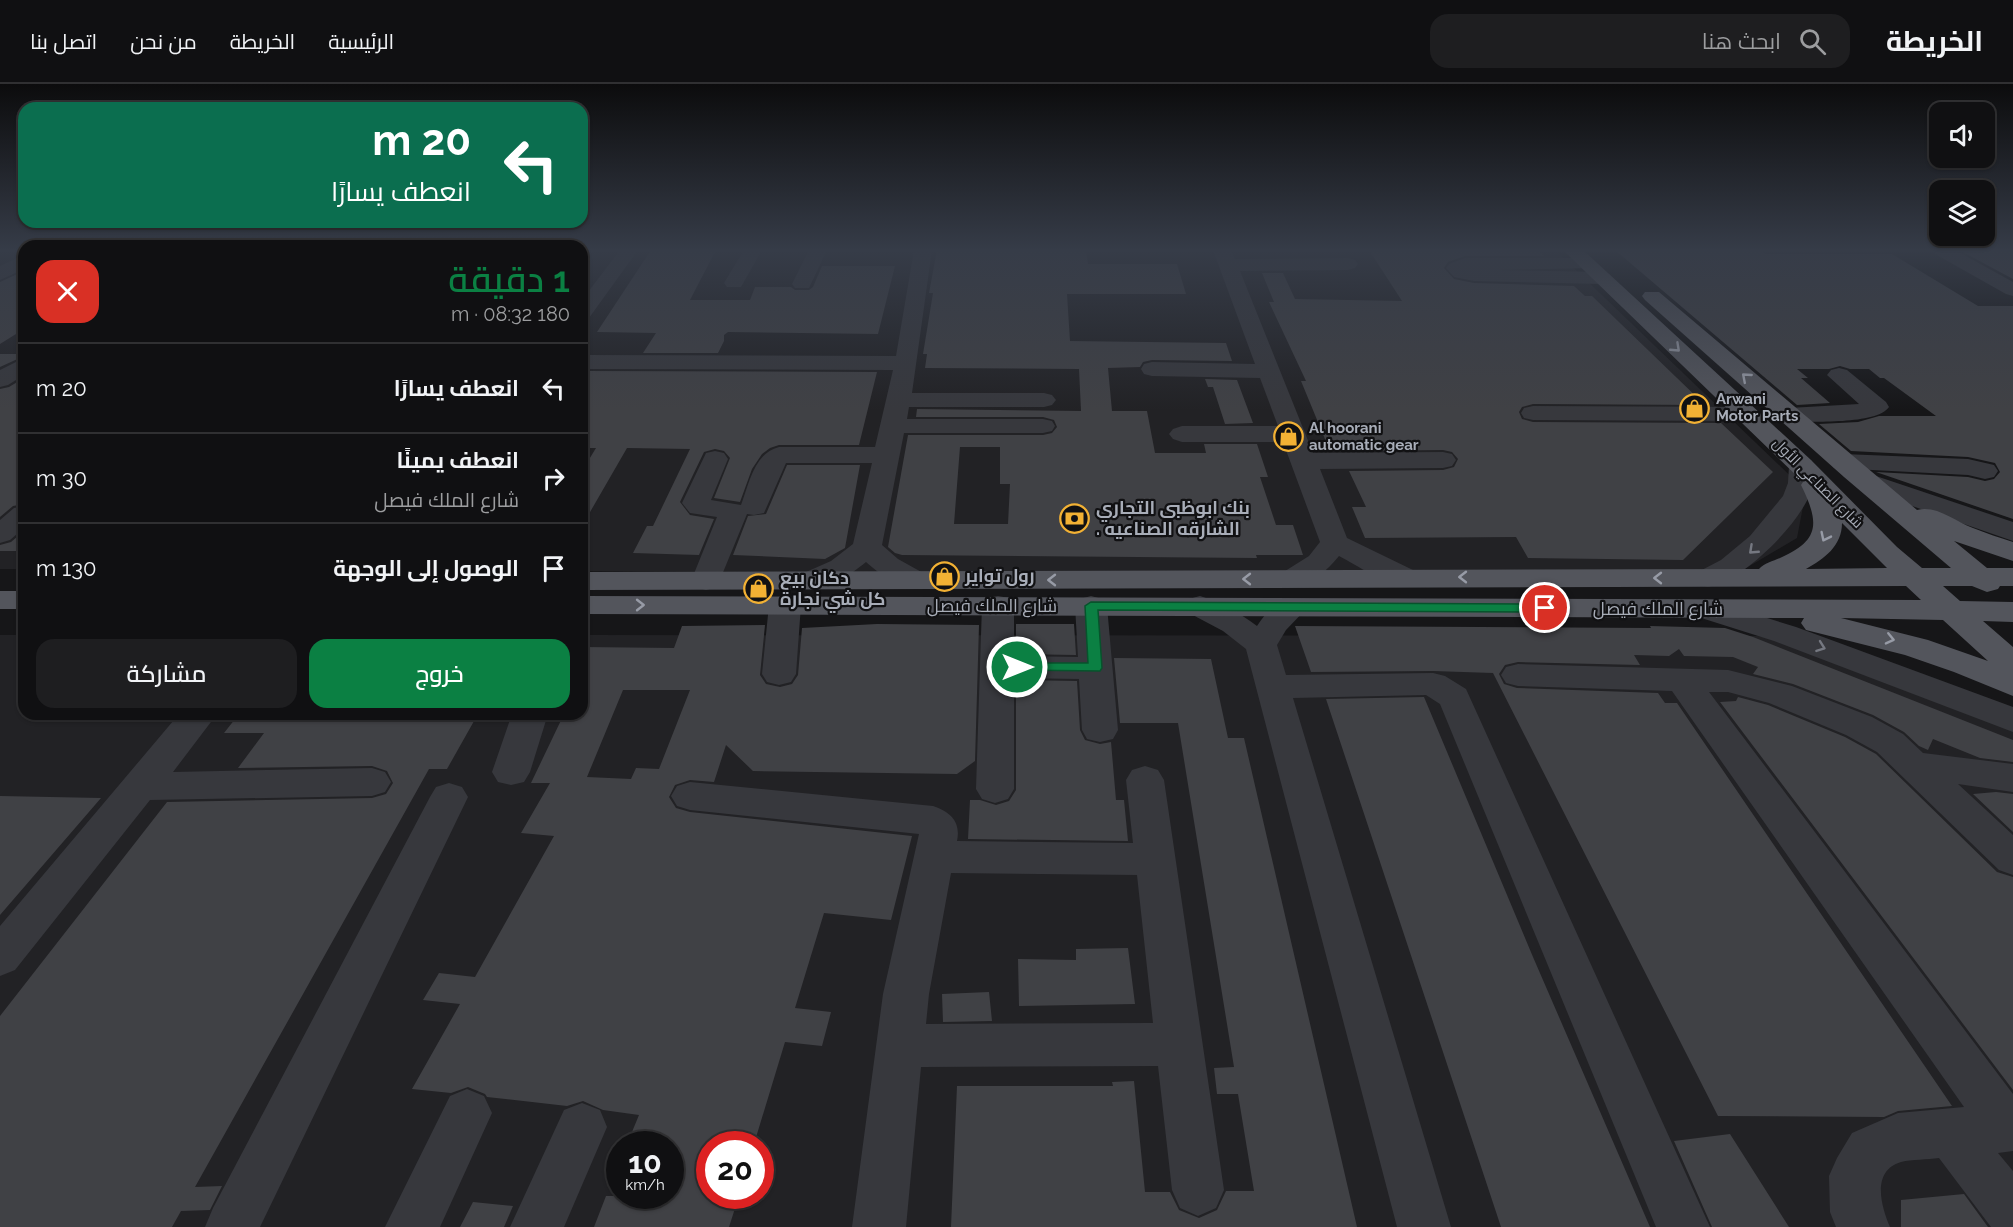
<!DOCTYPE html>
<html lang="ar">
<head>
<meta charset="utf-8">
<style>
	body { margin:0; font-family:Raleway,Cairo,sans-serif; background:#1e1e20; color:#f1f3f6; direction:rtl; height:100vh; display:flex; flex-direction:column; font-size:22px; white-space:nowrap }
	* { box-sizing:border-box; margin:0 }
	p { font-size:20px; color:#9c9d9f }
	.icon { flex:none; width:33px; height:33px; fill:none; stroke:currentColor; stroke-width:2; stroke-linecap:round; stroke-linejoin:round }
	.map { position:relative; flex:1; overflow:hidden; direction:ltr }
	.drawer { position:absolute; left:18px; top:156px; width:570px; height:480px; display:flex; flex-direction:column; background:#101012; border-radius:18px; box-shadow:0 2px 4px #0004,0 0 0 2px #303032; direction:rtl }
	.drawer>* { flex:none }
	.top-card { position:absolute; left:18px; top:18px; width:570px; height:126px; border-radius:18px; box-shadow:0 2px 4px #0004,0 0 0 2px #303032; direction:rtl; background:#0b6e4f; color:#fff; overflow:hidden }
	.controls { position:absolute; left:1929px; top:18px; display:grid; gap:12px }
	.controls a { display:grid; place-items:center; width:66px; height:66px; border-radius:12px; background:#101012; box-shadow:0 2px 4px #0004,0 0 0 2px #303032; font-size:30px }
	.speed { position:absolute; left:606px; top:1047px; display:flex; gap:12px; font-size:30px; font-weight:700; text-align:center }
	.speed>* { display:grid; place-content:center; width:78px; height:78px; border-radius:50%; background:#101012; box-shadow:0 2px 4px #0004,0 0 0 2px #303032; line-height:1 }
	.speed small { font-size:15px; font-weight:400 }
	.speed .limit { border:9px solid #d22; background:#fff; color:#111 }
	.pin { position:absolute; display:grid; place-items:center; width:51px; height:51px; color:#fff; margin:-26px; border:3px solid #fff; border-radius:50%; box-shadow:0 2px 6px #0007 }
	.me { position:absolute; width:66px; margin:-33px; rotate:90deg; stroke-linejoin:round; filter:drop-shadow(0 0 4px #0008) }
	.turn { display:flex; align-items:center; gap:21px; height:126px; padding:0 18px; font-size:27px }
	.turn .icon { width:78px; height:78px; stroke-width:2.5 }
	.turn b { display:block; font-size:42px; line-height:51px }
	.round { display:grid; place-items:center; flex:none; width:63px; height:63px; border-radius:18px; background:#1e1e20 }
	.summary { display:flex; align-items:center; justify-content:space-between; height:102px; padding:0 18px }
	h1 { font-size:36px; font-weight:600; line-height:45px; color:#0b8043 }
	.button { display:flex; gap:12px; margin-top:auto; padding:12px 18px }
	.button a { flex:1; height:69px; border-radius:18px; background:#0b8043; color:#fff; font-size:24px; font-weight:600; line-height:69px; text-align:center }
	.button a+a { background:#1e1e20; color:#f1f3f6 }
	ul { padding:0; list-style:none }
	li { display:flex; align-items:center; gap:18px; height:90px; padding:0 18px; border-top:2px solid #303032 }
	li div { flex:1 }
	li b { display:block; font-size:22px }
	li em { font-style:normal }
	header { display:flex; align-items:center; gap:36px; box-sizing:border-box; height:84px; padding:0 30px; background:#101012; border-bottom:2px solid #303032 }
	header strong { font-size:28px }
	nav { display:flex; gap:33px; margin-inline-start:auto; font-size:21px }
	.search { width:420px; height:54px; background:#1e1e20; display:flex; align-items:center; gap:15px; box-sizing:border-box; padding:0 21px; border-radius:18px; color:#9c9d9f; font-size:22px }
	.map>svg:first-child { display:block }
	.built { fill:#222225; fill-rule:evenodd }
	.building { fill:#404145; fill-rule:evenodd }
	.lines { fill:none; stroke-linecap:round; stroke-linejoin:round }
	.minor { fill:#37383d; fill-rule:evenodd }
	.major { fill:#53555c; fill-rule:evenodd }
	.oneway { stroke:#979ba6 }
	.oneway2 { stroke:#757881 }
	.route { fill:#0b8043; stroke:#07532c; stroke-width:1.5 }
	.labels { text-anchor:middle; stroke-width:4.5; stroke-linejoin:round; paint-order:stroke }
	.far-poi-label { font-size:15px; font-weight:bold; fill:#a8adb8; stroke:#111113; text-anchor:start }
	.far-street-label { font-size:15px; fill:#a8adb8; stroke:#111113 }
	.poi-label { font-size:18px; font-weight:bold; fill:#a8adb8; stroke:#111113; text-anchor:start }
	.street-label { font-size:18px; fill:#a8adb8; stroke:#111113 }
</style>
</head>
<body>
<header>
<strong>الخريطة</strong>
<div class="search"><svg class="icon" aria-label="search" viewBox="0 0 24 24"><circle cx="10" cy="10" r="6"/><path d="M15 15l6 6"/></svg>ابحث هنا</div>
<nav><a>الرئيسية</a><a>الخريطة</a><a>من نحن</a><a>اتصل بنا</a></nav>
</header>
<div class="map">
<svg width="2013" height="1143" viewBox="0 0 2013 1143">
	<rect width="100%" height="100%" fill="#161618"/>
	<path class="built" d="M0 166H24V485H0Z
		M582 166H1555L1806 407 1797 454 1736 490 582 487Z
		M0 551H24V630H582V551L1758 552 1877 577 2013 632V1143H0ZM620 1060H670V1112H620ZM710 1060H760V1112H710Z"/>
	<path class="building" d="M651 166H716L690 216H750L755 203H791L795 206H809L813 203 822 182H895L878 250 728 248 724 251V257L718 269H643L656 249 597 248Z
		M937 166H1086L1088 180H1177L1186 210H1067L1070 257 1226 259 1232 277 1152 276 1143 278 1140 283 1108 284 1112 327H1147L1155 369H1206L1204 360H1257L1268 393H1260L1276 441H1293L1303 471H1256L1257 474 902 471 895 469 888 463 908 351H1043L1052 349 1057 343 1054 336 1043 333H916L917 325 1081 327 1079 285 925 284 927 270H923L933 209H929ZM960 363H1000V400H1010L1008 440H954Z
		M1369 166H1538L1544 172H1465L1448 178 1444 184 1454 195 1474 199 1574 202 1585 212H1592L1705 321 1533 320 1522 323 1519 328 1522 335 1533 338 1721 339 1773 388 1683 476 1528 474 1516 453 1365 454 1352 423H1366L1349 387 1443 386 1454 383 1458 375 1452 368 1443 366 1339 367 1336 360H1327L1301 297H1306L1269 218H1274L1262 189H1283L1295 215 1402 217Z
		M1615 166H1760L1765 170H1892L1978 222H2013V435L1876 388 1968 393 1985 397 1994 395 2000 388 1995 379 1968 373 1851 367 1819 340 1858 338 1879 332H1936L1884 294H1880L1869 285H1850L1840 282 1829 285H1797L1808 294H1801L1830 319 1797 321Z
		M1959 166H2013V195Z
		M24 187V245L0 260V198Z
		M0 270H24V272L0 283Z
		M582 287 877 288 859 361H779L770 364 762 370 752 385 740 418 714 414 730 374 724 367 715 365 704 368 680 418 690 431 714 435 699 471 633 469 647 442H653L690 365 627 364 582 442V387L596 364H582Z
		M24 294V420L13 422 0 433V305L9 303Z
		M1205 295 1237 296 1253 339 1225 340 1213 303H1208Z
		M787 381H860L845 464 825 475 733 471 748 432 766 430Z
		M24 447V467H0V461L11 458Z
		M877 540 979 541 975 677 957 690 753 687 726 661 714 698 690 696 675 701 669 713 676 724 690 728 912 752 891 836 824 829 795 924 831 928 822 962 785 958 754 1060H710V1112H739L729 1143H594L606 1112H670V1060H627L639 1031 603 1026 583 1017 567 1022 487 1013 485 1010 468 1003 451 1009 412 1005 460 920 423 916 439 889 475 893 554 752 521 749 550 699H531L564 630H582V563L674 564 682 542 765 541 760 591 766 600 780 603 792 600 798 591 802 544ZM623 606H690L659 685 636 684 631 695 587 693Z
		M1016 540H1074L1076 571 1016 570Z
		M1295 542 1651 544 1650 542 1725 544 1753 553 2013 656V678L1980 674 1933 655 1928 666 1919 662 1904 648 1873 631 1793 600 1753 590 1758 583 1733 573 1684 572 1679 565 1669 572 1634 571 1640 581 1518 578 1505 581 1499 590 1504 600 1517 604 1658 609 1665 619H1677L1952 1022 1898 1027 1884 1033 1718 1032 1493 589 1433 587 1311 588Z
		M1114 574 1211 575 1228 654H1244L1357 1143H951L957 1002H1113L1112 998 1134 997 1145 1108H1170L1179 1126 1199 1134 1217 1126 1226 1107H1254L1238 1010H1217L1214 984 1234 983 1178 639H1120Z
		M1016 596 1077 597 1080 646 1085 656 1100 660 1111 658 1116 716H1124L1128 757 968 755 970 716H980L996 721 1009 717 1016 706Z
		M1424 613 1533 873 1650 1143H1501L1326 615Z
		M1738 613 1768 621 1845 653 1876 670 1997 788 2013 793V1006L1720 618 1736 617Z
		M239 630H478L447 685H429L195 1103 222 1102 210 1126 181 1127 172 1143H0V932L167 718 372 714 386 710 393 699 387 687 372 682 238 684 264 649H224Z
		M1996 708 2013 710V748L1973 710Z
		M0 712 101 714 0 831Z
		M1128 864 1135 920 1019 922 1018 875 1076 876V865Z
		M989 908 992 937 943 938 942 910Z
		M1730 1050 1789 1143H1712L1674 1057Z
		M1964 1110 1988 1143H1901V1116Z
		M473 1118 513 1122 504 1143H460Z"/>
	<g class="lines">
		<path class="minor" d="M620 166H638L589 234 582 236V216Z
			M744 166H762L741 203H727L724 199Z
			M809 166H827L809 204H795L792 200Z
			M914 166H932L912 309H1044L1052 311 1056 316 1052 321 1044 323H909L907 335H1043L1052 337 1055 342 1052 347 1043 349H904L882 461 898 475 925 490 929 496 925 502C903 508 882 492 866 478 848 493 821 510 797 504L793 498 797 492 831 477 853 460 872 379H786L764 429 754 431 747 430 717 503 706 506 695 503 691 497 717 433 690 429 682 419 706 369 715 367 724 369 728 375 711 416 741 421C749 400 754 369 779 363H875L893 286 582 285V271L896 272Z
			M1213 166H1231L1235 175 1348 174 1355 176 1358 180 1355 184 1348 186 1240 187 1313 369 1443 368 1452 370 1456 376 1452 382 1443 384 1320 385 1347 454 1415 487 1419 493 1415 499C1390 506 1361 483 1339 472 1325 489 1305 507 1282 501L1278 495 1282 489 1309 472 1320 458 1283 358H1182L1173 355 1169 350 1173 345 1182 342H1278L1260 294 1152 292 1144 290 1141 285 1144 280 1152 278 1255 280Z
			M1933 166H1955L2013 198V212L2006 210 1935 170Z
			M24 171V185L0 196V182Z
			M1465 174H1587L1594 176 1597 180 1594 184 1498 186 1602 188 1609 190 1612 194 1609 198 1602 200 1474 197 1454 193 1446 184 1449 180Z
			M24 274V291L8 301 0 303V286Z
			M1839 284 1847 286 1886 318 1889 323C1877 341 1811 337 1789 338L1780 336 1777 331 1780 326 1789 324 1859 320 1827 291 1831 286Z
			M1533 322 1746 323 1755 325 1758 330 1755 335 1746 337 1533 336 1524 334 1521 329 1524 324Z
			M1843 370 1968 375 1994 381 1998 387 1994 393 1985 395 1968 391 1834 384 1830 378 1834 372Z
			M1802 374 1811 376C1835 411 1745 497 1712 502 1707 503 1703 502 1698 500L1694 494 1698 488 1721 476 1750 452 1783 412 1788 399 1789 382 1793 376Z
			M1876 392 2013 438V457L1866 406 1863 400 1866 394Z
			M24 422V444L10 456 0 459V436L14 424Z
			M785 512 796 514 801 521 796 590 791 598 779 601 767 598 762 590 769 521 774 514Z
			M998 512 1009 514 1014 521V572L1078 573 1075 522 1080 515 1091 512 1102 515 1107 522 1118 646 1113 655 1100 658 1087 655 1082 646 1079 595 1014 594V705L1008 715 995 719 982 715 976 705 982 521 987 514Z
			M1200 512C1220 518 1240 529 1257 542 1268 525 1282 511 1303 516L1308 523 1286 546 1277 561 1286 591 1433 589 1445 592 1466 605 1710 1143H1656L1440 620 1426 611 1293 614 1451 1143H1397L1246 565 1223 547 1189 529 1184 522 1189 515Z
			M1706 515 1796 543 2013 623V648L1774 557 1695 532 1690 525 1695 518Z
			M1518 580 1728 586 1792 602 1872 633 1903 650 1923 669 2013 680V708L1958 700 2013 751V791L1999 786 1877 668 1846 651 1769 619 1728 608H1709L2013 1010V1067L1998 1069 2013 1087V1143H1991L1939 1074C1927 1076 1912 1075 1901 1078 1871 1087 1881 1122 1890 1143H1836L1830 1128 1829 1092 1837 1074 1852 1049 1898 1029 1964 1023 1672 607 1518 602 1506 599 1501 591 1506 583Z
			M179 630H217L173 688 372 684 385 688 391 698 385 708 372 712 150 716 15 886 0 892V842Z
			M512 630H548L530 688 524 698 511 701 498 698 492 688Z
			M1145 682 1158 686 1164 696 1224 1106 1216 1124 1198 1132 1180 1124 1172 1106 1158 982 921 983 906 1143H852L883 910 919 750 690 726 677 722 671 712 677 702 690 698 933 722C951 728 961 738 957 757L1133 759 1126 696 1132 686ZM951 789 1137 791 1153 939 926 940 929 910Z
			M449 699 462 703 468 713 260 1143H205L213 1124 430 713 436 703Z
			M467 1005 484 1012 492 1029 440 1143H385L450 1012Z
			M582 1019 600 1026 607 1043 564 1143H510L564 1026Z"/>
		<path class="major" d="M1563 166H1583L1811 376 1897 463 1922 484H1951L1844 393 1645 216 1642 212 1645 208H1659L1917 426C1937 421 1954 437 1973 444 1986 449 2000 454 2013 458V477L1954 457 1987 484H2013V502H2000L1998 505 1987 508 1972 502H1943L1960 517 2013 518V538L1983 537 2013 563V612L1954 588 1905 571 1806 546 1801 539 1804 534 582 530V512L1921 516 1906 502 582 506V488L1759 485C1764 479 1773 477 1780 474 1821 456 1819 438 1801 401L1803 398ZM1842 439 1887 484 1806 485C1824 475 1842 462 1842 439ZM1841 534 1943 536 1988 577 1928 556Z
			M0 507H24V525H0Z"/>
	</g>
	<defs><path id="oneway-chevron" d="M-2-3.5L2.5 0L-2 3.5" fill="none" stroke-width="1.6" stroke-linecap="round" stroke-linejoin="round" transform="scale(1.5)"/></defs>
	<g class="oneway">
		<use href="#oneway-chevron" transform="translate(1676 264) rotate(43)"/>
		<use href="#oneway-chevron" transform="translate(1746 293) rotate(-139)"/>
		<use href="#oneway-chevron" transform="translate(1825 453) rotate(116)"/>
		<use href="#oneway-chevron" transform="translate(1463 493) rotate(-180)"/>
		<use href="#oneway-chevron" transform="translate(1658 494) rotate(-180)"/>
		<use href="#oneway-chevron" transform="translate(1247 495) rotate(180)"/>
		<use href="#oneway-chevron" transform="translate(1052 496) rotate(180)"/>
		<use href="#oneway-chevron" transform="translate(640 521)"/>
		<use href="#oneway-chevron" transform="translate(1890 555) rotate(13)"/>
	</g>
	<g class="oneway2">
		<use href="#oneway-chevron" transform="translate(1753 466) rotate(137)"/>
		<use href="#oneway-chevron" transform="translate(1821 563) rotate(20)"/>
	</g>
	<linearGradient id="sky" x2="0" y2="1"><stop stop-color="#0c0c0d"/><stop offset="0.51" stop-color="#363c48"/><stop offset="1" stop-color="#363c48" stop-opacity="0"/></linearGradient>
	<rect width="2013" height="326" fill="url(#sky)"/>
	<path class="route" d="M1091 518 1545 520 1551 524 1545 528 1098 526 1102 584 1100 587 1012 586 1010 583 1017 579H1088L1085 522Z"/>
	<defs>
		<symbol id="shop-ring" viewBox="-11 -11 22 22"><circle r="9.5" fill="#111113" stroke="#f2b134" stroke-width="1.5"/><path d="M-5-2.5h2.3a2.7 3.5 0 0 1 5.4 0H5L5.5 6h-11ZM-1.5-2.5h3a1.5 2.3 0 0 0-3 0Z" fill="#f2b134"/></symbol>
		<symbol id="bank-ring" viewBox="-11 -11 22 22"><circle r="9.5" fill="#111113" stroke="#f2b134" stroke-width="1.5"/><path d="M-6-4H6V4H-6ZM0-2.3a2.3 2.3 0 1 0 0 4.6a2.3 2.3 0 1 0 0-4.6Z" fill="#f2b134"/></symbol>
	</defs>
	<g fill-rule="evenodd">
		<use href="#shop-ring" x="1678" y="308" width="33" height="33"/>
		<use href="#shop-ring" x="1272" y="336" width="33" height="33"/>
		<use href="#bank-ring" x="1058" y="418" width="33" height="33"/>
		<use href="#shop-ring" x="928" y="476" width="33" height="33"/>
		<use href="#shop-ring" x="742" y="488" width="33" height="33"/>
	</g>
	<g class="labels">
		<g class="far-poi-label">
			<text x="1716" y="320">Arwani<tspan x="1716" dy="17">Motor Parts</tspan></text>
			<text x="1309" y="349">Al hoorani<tspan x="1309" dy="17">automatic gear</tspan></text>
		</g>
		<g class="far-street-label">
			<text transform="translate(1818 399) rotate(45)" y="5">شارع الصناعي الأول</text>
		</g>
		<g class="poi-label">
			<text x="1096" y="430">بنك ابوظبي التجاري<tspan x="1096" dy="21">. الشارقه الصناعيه</tspan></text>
			<text x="965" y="498">رول تواير</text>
			<text x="780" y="500">دكان بيع<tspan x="780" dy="21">كل شي نجارة</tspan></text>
		</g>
		<g class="street-label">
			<text x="992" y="528">شارع الملك فيصل</text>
			<text x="1658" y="531">شارع الملك فيصل</text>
		</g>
	</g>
</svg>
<div class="controls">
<a><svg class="icon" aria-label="sound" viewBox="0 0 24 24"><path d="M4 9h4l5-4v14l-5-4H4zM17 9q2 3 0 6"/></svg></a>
<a><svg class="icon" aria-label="layers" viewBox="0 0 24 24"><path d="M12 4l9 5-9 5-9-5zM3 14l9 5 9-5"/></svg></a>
</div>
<div class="speed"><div>10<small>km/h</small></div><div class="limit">20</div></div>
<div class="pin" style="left:1545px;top:524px;background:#d93025"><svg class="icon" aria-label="arrive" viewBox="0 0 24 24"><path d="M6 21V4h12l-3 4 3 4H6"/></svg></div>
<svg class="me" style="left:1017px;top:583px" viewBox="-20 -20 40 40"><circle r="17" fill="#0b8043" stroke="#fff" stroke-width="3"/><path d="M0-11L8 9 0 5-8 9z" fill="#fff"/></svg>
<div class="top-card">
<div class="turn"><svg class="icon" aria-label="left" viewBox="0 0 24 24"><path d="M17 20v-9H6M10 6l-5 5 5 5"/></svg><div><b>20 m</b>انعطف يسارًا</div></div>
</div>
<section class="drawer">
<div class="summary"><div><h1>1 دقيقة</h1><p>180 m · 08:32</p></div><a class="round" style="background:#d93025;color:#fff"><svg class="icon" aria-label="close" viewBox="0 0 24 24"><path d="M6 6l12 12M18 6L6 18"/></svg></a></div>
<ul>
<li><svg class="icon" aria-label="left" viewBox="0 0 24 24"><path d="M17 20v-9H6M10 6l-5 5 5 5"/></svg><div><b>انعطف يسارًا</b></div><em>20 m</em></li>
<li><svg class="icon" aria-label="right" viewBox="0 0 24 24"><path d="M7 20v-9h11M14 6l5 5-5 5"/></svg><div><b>انعطف يمينًا</b><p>شارع الملك فيصل</p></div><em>30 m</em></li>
<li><svg class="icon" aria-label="arrive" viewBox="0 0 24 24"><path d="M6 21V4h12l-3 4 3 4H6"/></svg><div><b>الوصول إلى الوجهة</b></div><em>130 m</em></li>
</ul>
<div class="button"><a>خروج</a><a>مشاركة</a></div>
</section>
</div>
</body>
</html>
